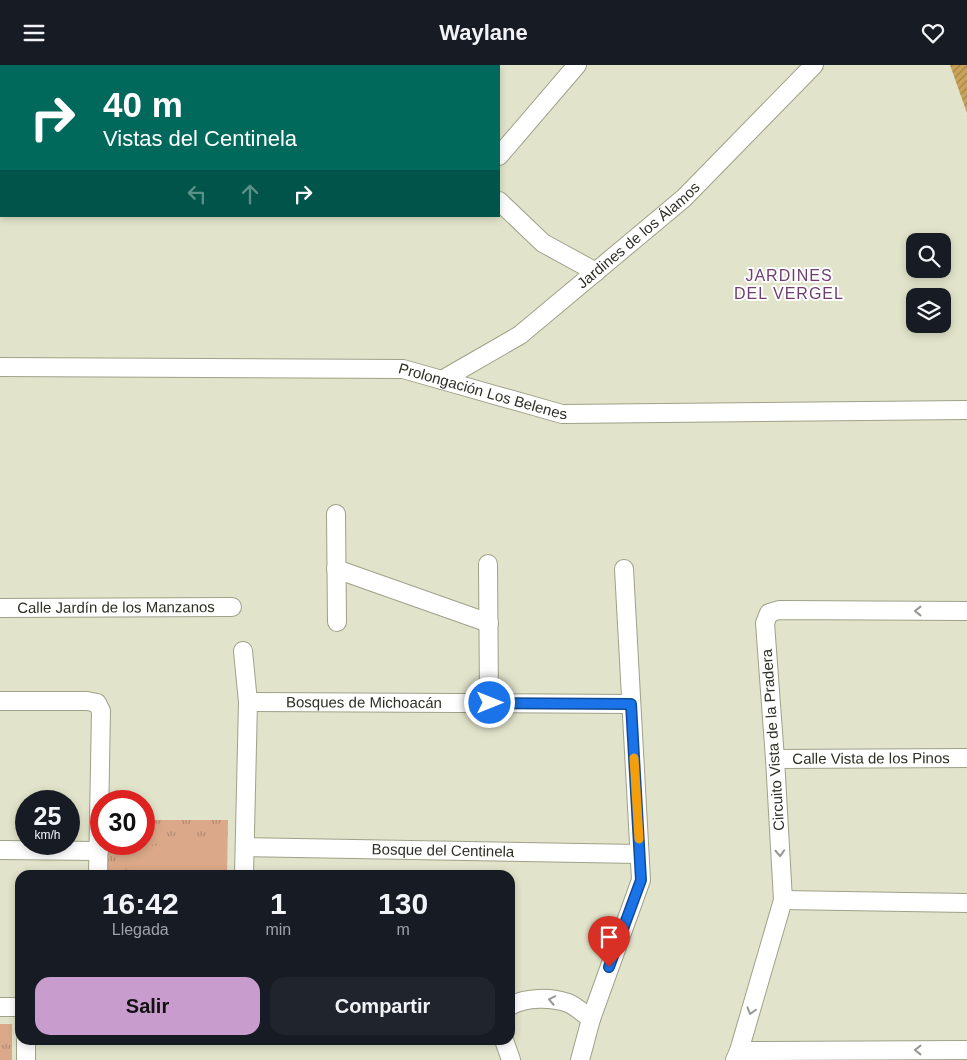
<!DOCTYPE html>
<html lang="es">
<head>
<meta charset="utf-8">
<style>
	body { margin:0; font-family:Helvetica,sans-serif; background:#20242c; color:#f1f3f6; height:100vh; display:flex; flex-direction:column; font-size:19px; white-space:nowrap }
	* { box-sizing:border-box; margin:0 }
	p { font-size:16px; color:#9ea1a6 }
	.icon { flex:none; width:28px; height:28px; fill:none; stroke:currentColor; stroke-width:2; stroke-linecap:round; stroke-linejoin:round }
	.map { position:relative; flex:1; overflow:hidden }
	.details { position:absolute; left:15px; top:805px; width:500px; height:175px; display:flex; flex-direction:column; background:#171b24; border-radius:15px; box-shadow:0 2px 8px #0003 }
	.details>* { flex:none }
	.top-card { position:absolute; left:0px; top:0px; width:500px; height:152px; box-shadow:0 2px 8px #0003; background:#00695c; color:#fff; overflow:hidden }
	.tools { position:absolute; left:906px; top:168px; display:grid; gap:10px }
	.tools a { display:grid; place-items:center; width:45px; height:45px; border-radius:10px; background:#171b24; box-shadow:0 2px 8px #0003; font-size:25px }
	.speed { position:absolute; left:15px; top:725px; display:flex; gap:10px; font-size:25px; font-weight:700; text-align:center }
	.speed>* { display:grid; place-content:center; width:65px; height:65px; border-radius:50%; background:#171b24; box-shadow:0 2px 8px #0003; line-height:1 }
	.speed small { font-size:12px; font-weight:400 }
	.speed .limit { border:8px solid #d22; background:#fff; color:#111 }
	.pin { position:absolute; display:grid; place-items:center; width:42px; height:42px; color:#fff; margin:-51px -21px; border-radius:50% 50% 50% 0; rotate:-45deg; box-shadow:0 0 5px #0007 }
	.pin .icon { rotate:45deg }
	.me { position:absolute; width:55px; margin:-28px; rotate:90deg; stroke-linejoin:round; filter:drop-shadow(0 0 4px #0008) }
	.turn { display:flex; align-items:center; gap:18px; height:105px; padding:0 20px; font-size:22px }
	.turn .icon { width:65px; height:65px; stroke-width:2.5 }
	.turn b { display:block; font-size:35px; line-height:42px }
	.lanes { display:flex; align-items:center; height:48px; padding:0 20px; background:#0003; justify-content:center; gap:25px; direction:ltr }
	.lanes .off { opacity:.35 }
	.eta { display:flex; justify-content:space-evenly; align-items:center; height:85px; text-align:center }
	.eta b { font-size:30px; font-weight:700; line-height:35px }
	.primary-button { display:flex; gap:10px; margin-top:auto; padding:10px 20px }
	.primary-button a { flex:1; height:58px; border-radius:15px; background:#c89dcd; color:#111; font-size:20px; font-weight:700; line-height:58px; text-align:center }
	.primary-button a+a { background:#20242c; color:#f1f3f6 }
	header { display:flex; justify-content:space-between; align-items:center; height:65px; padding:0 20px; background:#171b24; font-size:22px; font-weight:700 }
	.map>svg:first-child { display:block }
	.grass { fill:url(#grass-tufts) }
	.park { fill:#dba989 }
	.building { fill:url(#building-hatch) }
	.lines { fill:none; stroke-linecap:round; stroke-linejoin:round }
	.minor-casing { stroke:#9fa189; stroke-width:20 }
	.minor { stroke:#fff; stroke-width:18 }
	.oneway { stroke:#969792 }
	.route-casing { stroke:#114b97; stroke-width:12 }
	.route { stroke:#1a73e8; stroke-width:9 }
	.slow { stroke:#f59e0b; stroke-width:9 }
	.labels { text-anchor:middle; stroke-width:4; stroke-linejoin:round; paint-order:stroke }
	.street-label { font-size:15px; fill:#2e2f25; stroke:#fff }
	.neighbourhood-label { font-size:16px; letter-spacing:1px; fill:#6f3d70; stroke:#fff }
</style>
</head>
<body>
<header><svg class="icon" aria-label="menu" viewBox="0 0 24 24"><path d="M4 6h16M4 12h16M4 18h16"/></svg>Waylane<svg class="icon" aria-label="heart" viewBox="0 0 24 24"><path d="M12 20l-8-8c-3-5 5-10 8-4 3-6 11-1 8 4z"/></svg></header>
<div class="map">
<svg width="967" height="995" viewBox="0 0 967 995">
	<defs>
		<pattern id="grass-tufts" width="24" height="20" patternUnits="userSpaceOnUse" patternTransform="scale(1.25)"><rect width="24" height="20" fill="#dba989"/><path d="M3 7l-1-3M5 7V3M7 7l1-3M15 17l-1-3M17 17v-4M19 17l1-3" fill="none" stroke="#b28a70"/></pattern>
		<pattern id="building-hatch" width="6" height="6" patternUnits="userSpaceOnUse" patternTransform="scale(1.25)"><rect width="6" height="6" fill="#caa359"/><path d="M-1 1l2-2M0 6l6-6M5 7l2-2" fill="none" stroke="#a48549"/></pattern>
	</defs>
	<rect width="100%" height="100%" fill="#e1e3ca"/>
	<path class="grass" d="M144 755H228L227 810H104L105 779H144Z
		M0 959H12V995H0Z"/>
	<path class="park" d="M225 777 224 810H130L129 782Z"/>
	<path class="building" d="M950 0H967V48Z"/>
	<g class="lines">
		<defs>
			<g id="minor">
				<path d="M342 0 344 1"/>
				<path d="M15 1 17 0"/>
				<path d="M0 11 1 10"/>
				<path d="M499 91 577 0"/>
				<path d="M499 136 543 178 596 207"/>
				<path d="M0 140H1"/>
				<path id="s1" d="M0 302 403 304 562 349 967 345"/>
				<path id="s2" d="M442 315 520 270 684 133 814 0"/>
				<path d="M336 449 337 557"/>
				<path d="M488 499 489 638"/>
				<path d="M336 504 489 558"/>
				<path id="s3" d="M0 543 232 542"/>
				<path d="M243 586 248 637 244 810"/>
				<path d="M0 636H87L97 638 101 646 98 810"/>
				<path id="s4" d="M248 637 631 639"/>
				<path id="s5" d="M775 694 967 693"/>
				<path id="s6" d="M245 782 639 789"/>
				<path d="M0 785 99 786"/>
				<path d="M783 835 967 838"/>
				<path d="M510 941C526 932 551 932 568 938 576 941 584 949 591 954"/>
				<path d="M0 942H20"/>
				<path d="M504 975 511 995"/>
				<path d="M739 986 967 985"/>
				<path d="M26 995V975"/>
				<path d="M580 995 591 954 641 815 624 504"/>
				<path d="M735 995 739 986 783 835 775 694 765 558 769 548 779 545 967 546"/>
			</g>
		</defs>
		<use href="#minor" class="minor-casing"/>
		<use href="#minor" class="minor"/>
	</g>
	<defs><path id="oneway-chevron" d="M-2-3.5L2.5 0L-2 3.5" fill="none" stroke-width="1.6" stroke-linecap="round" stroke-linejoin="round" transform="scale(1.25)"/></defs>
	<g class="oneway">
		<use href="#oneway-chevron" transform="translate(918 546) rotate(-180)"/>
		<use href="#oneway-chevron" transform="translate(780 788) rotate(87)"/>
		<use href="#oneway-chevron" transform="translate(552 935) rotate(-169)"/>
		<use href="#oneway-chevron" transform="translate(751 946) rotate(106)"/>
		<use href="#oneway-chevron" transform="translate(918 985) rotate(180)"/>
	</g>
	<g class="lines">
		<defs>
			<path id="route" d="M490 638 631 639 641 815 609 902"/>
		</defs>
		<use href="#route" class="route-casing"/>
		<use href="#route" class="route"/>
		<path class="slow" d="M634 693 639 774"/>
	</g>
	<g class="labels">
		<g class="street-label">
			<text dy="5" stroke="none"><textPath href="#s2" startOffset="245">Jardines de los Álamos</textPath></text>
			<text dy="5" stroke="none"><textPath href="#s1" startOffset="486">Prolongación Los Belenes</textPath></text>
			<text dy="5" stroke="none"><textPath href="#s3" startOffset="116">Calle Jardín de los Manzanos</textPath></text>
			<text dy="5" stroke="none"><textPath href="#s4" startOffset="116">Bosques de Michoacán</textPath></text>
			<text transform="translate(773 675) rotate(-94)" y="5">Circuito Vista de la Pradera</text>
			<text dy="5" stroke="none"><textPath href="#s5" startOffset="96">Calle Vista de los Pinos</textPath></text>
			<text dy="5" stroke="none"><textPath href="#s6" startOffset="198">Bosque del Centinela</textPath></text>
		</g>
		<g class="neighbourhood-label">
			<text x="789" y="216">JARDINES<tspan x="789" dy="18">DEL VERGEL</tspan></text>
		</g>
	</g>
</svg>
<div class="tools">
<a><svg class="icon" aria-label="search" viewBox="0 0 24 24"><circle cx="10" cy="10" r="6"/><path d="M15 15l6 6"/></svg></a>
<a><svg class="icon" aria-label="layers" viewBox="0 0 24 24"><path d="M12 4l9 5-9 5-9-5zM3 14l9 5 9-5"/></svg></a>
</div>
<div class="speed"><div>25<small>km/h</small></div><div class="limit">30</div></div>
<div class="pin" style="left:609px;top:902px;background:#d93025"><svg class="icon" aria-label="arrive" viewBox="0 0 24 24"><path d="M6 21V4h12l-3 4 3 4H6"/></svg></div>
<svg class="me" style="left:490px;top:638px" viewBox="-20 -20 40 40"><circle r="17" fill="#1a73e8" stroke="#fff" stroke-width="3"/><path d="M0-11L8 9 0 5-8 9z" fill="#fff"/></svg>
<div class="top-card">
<div class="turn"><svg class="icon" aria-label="right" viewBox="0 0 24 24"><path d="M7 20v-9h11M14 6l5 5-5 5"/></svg><div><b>40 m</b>Vistas del Centinela</div></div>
<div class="lanes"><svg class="icon off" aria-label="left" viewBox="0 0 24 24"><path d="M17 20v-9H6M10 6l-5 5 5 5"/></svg><svg class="icon off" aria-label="ahead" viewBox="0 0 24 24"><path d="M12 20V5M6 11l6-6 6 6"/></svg><svg class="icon" aria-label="right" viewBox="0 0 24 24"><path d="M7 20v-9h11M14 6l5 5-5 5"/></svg></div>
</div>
<section class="details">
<div class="eta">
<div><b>16:42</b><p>Llegada</p></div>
<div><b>1</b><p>min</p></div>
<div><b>130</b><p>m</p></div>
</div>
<div class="primary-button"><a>Salir</a><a>Compartir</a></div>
</section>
</div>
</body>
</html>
